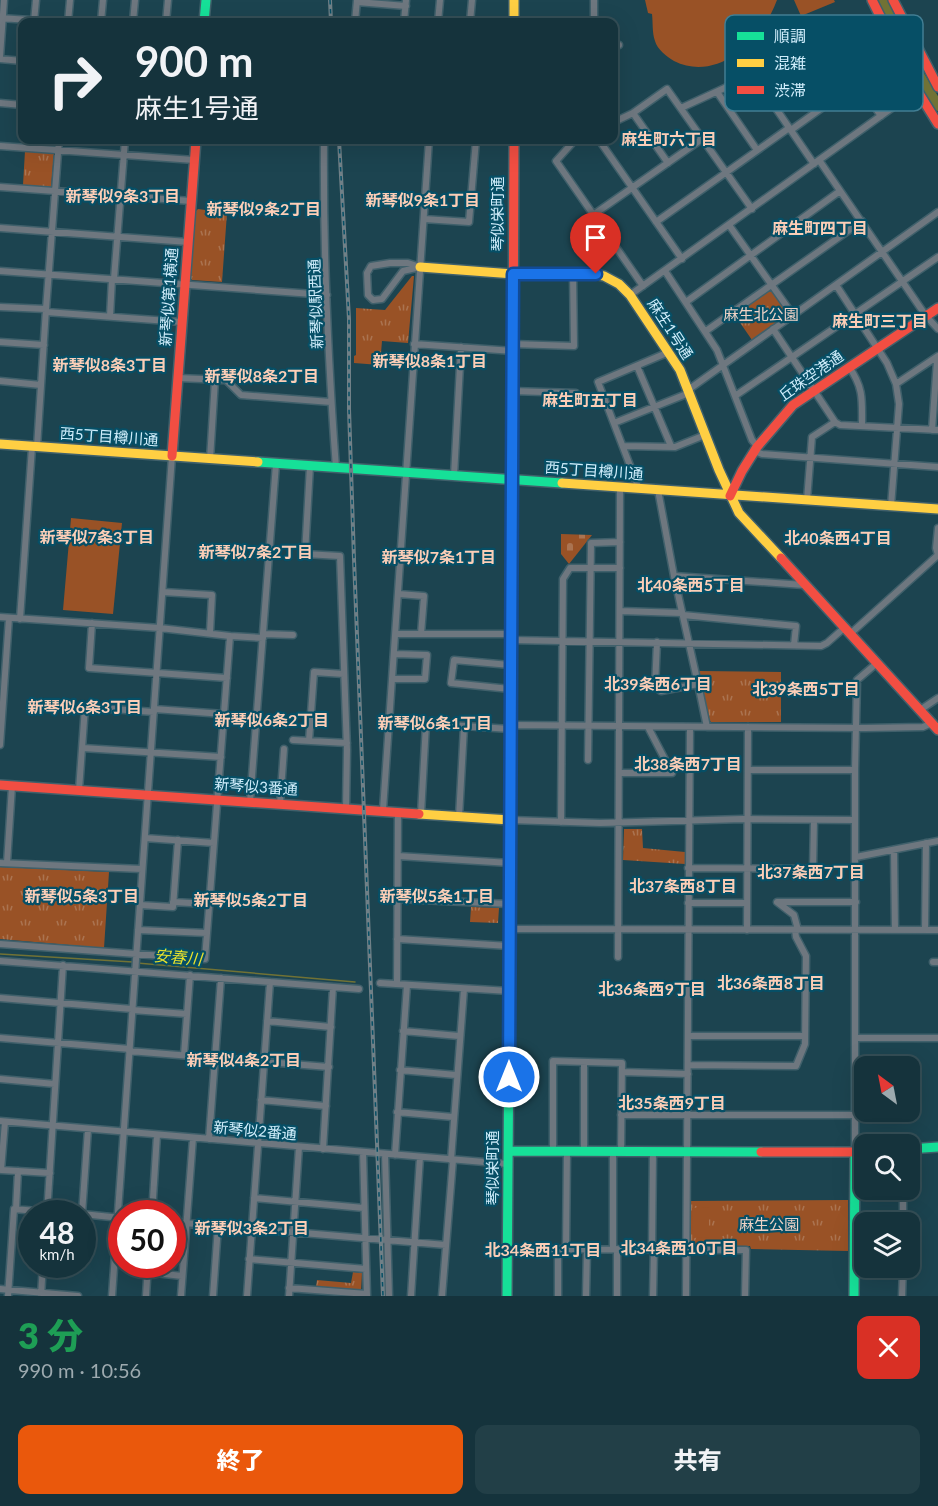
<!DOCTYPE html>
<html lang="ja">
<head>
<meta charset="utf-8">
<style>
	body { margin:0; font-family:Lato,"Noto Sans JP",sans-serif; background:#223f47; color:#f1f3f6; height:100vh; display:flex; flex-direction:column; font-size:22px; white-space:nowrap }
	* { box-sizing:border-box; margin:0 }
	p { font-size:20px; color:#9daaaf }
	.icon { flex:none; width:33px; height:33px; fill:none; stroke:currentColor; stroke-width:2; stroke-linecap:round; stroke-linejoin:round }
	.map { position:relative; height:1296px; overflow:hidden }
	.panel { display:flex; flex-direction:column; background:#15333c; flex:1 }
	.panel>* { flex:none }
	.top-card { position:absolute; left:18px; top:18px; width:600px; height:126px; border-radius:12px; box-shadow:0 6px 24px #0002,0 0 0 2px #344e56; background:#15333c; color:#f1f3f6; overflow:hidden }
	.needle { width:39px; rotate:328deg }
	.controls { position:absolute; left:854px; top:1056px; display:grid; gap:12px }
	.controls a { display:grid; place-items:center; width:66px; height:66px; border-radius:12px; background:#15333c; box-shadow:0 6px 24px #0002,0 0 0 2px #344e56; font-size:30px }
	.speed { position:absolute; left:18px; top:1200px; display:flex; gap:12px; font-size:30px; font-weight:700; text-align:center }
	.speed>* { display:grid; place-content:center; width:78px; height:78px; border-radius:50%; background:#15333c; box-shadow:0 6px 24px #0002,0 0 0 2px #344e56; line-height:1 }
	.speed small { font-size:15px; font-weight:400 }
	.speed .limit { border:9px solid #d22; background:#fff; color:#111 }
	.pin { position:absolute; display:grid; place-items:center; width:51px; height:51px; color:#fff; margin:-62px -26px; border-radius:50% 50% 50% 0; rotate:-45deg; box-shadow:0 0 6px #0007 }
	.pin .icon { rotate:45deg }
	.me { position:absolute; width:66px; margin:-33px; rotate:0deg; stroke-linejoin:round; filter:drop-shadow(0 0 4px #0008) }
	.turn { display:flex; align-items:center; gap:21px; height:126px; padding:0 18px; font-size:27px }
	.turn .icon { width:78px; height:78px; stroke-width:2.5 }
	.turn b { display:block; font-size:42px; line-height:51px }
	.round { display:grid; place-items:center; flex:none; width:63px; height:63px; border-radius:12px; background:#223f47 }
	.overview { display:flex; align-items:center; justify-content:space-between; height:102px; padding:0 18px }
	h1 { font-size:36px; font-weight:800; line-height:45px; color:#1e9e55 }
	.action { display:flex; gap:12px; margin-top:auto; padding:12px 18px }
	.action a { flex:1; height:69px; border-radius:12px; background:#ea580c; color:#fff; font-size:24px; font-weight:800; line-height:69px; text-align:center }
	.action a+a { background:#223f47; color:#f1f3f6 }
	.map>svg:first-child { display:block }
	.grass { fill:url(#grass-tufts) }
	.cemetery { fill:url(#cemetery-stones) }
	.garden { fill:#995226 }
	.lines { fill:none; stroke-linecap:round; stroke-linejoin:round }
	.stream { stroke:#717235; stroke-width:1.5 }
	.river { stroke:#717235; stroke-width:10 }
	.street-casing { stroke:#40606b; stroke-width:9 }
	.fast-casing { stroke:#40606b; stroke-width:12 }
	.slow-casing { stroke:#40606b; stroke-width:12 }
	.jam-casing { stroke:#40606b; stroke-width:12 }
	.street { stroke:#6e777f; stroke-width:6 }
	.fast { stroke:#16e098; stroke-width:9 }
	.slow { stroke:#ffcf43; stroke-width:9 }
	.jam { stroke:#f24e42; stroke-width:9 }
	.rail-casing { stroke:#708087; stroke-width:4 }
	.rail { stroke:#064f66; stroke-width:1.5; stroke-dasharray:4.5; stroke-linecap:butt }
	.route-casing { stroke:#114b97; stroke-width:15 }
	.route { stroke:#1a73e8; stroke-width:10 }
	.labels { text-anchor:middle; stroke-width:4.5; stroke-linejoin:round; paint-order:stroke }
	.street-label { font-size:15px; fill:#cfedfb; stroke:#064f66 }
	.park-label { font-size:15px; fill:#efd3c6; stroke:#064f66 }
	.neighbourhood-label { font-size:16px; font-weight:bold; fill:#fbceb7; stroke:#064f66 }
	.water-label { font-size:16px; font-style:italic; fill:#e9e32c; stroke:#064f66 }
	.key { fill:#064f66; stroke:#427e93; stroke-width:1.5 }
	.key-label { font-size:16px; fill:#cfedfb }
</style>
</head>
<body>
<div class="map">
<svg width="938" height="1296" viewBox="0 0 938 1296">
	<defs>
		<pattern id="grass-tufts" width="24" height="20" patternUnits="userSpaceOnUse" patternTransform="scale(1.5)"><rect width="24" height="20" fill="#995226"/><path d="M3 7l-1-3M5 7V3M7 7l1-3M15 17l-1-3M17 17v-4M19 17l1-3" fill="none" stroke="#ab7451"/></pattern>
		<pattern id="cemetery-stones" width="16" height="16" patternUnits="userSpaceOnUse" patternTransform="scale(1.5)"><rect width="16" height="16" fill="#995226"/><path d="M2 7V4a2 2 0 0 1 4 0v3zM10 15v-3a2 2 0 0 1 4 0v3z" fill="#ab7451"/></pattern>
	</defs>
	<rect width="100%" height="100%" fill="#1c4450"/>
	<path class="grass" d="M25 151 54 153 51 187 23 185Z
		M198 209 227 213 222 282 192 280 190 277 196 211Z
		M412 276H414L408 343 382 341 380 365 354 363V356L356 355V308L385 310Z
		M770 289H772L788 315 752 340 734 314Z
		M699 671 781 672V722H711L709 720Z
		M624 829H642L643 848 685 852V864L623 860Z
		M0 867 109 872 104 948 0 939Z
		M471 907 499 908 498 923 470 922Z
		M848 1200V1251L751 1249 750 1246 691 1245 690 1201Z
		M353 1272 362 1273 361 1291 316 1287 317 1280 351 1283Z"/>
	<path class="cemetery" d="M561 534 592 535 569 564 561 554Z"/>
	<path class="garden" d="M645 0H777C763 39 718 83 674 61 667 57 657 49 655 41 652 33 653 22 652 14L648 13Z
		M794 0H834L835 2 801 16Z
		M71 518 122 523 113 614 63 610Z
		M709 1207V1237L693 1238 692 1208Z"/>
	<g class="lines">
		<path class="stream" d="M0 954 133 962
			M137 963 355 982"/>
		<path class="river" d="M882 0 915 68 938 106"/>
		<defs>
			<path id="street" d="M357 2 406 6
				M0 18 60 22
				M34 22 36 0
				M68 22 70 0
				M101 22 103 0
				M133 22 135 0
				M166 22 168 0
				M355 22 357 0
				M404 22 406 0
				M438 22 440 0
				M470 22 472 0
				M594 22V0
				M829 40 881 116
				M614 45H619
				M0 57 4 0
				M791 57 825 105
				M0 59 22 61
				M753 75 814 164
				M717 92 757 150
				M0 103 22 105
				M681 108 879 17
				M633 113 668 163
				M614 122 633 113 667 89 752 209
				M791 130 858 82
				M324 140C323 249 328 359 336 468
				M494 140 514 141
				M575 140 556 161 643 286
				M599 140 682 259
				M0 146 194 160
				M819 160 926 316 938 329
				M0 187 191 201
				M593 215 702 139
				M424 219 469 222 476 140
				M656 222 789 128
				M729 225 793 315
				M0 228 188 242
				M390 263H408L420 267 403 271 382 299 373 300 368 295 367 273 371 266Z
				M0 271 327 295
				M665 271 717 350 752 440 757 446
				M114 279 125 140
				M836 285 887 363 896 384 899 404 891 506
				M630 295 917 90
				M686 302 840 191
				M0 307 46 309
				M46 312 182 322
				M110 316 112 279
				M773 329 835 422 840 425 938 430
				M706 331 862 221
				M0 342 44 345
				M414 344 512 351
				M512 344 574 346 573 273
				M637 366 671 446
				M849 367C864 388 862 401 862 426
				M178 378 226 380 241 395 331 402
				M0 381 41 385
				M896 384 938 356
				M688 390 938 212
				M512 391 576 393
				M735 396 938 257
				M614 423 689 393
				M932 430 937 361 936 358
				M623 446 675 447 705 435
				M37 447 46 309 59 140
				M754 451 762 454 938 467
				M210 459 215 380
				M310 466 305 554 340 556 347 750 346 808
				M454 476 461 347
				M639 489 598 382 669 352
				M807 500 812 437 835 422
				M938 528 936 548 938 555
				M674 576 804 585
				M163 592 212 595 210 632
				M399 594 424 596 421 634
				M620 611 682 613
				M683 615 796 626 794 645
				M0 617 160 628 230 636 205 959 0 944
				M20 619 32 447
				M92 623 89 668 227 678
				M264 634 293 635
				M396 634H511
				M850 634 938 555
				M230 636 263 638
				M511 640 821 646 827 643 844 628
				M657 642 655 687 661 691 698 684 674 576 658 490
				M393 679H425L427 655 395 654
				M698 684 707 727
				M511 689 451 683 454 660 511 665
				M154 709 224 714
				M920 710 938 698
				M224 715 257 718
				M388 721 511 729
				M511 725 865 728 923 727 932 723
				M293 740 347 743
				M309 741 314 672 344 674
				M0 745 9 618
				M83 748 221 757
				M588 760 591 543 620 542
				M748 770H855
				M620 773H672L648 727
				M79 790 85 707 154 712
				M250 802 276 464
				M280 804 284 749
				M383 810 429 140
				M421 814 426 724
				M459 817 464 727
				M510 820 600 823 743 819 855 820
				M561 822 563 579 570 568H620
				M145 838 214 843
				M894 850 895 930
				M398 856 510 863
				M856 857 938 841
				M0 863 142 869
				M7 863 12 786
				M688 868 813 869 814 820
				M398 899 510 904
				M173 902 209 904
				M688 903H747
				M140 905 173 907 178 840
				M510 929 938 930
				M138 930 207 933
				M747 930 748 727
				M798 930 794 915 777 902H856
				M925 930 926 843
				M397 939 509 946
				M618 957 620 488
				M0 961 359 989
				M933 962H938
				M380 983 509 991
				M397 984 398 812
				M0 998 132 1009
				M132 1010 187 1014
				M267 1021 331 1027
				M403 1031 459 1036
				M688 1036H805
				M0 1038 130 1049
				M855 1038H938
				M129 1051 329 1067
				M184 1055 190 975
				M584 1062V1151
				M688 1065 796 1066 805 1044 806 956 796 937 795 930
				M400 1070 456 1075
				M622 1072 688 1074
				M0 1079 55 1084
				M261 1100 326 1106
				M397 1112 453 1117
				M621 1115H855
				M0 1121 508 1164
				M5 1122 1 1170 50 1173
				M209 1139 221 978
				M323 1149 333 987
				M553 1151V1061L622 1063 621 1152
				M363 1152 367 1296
				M855 1153V770L857 680 877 663
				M385 1154 389 1296
				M395 1155 407 985
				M451 1160 464 989
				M254 1198 364 1208
				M16 1209 18 1171
				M47 1214 63 965
				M82 1214 88 1129
				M82 1214 121 1218
				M152 1214 157 1135
				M172 1222 446 1245
				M903 1222V1190
				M508 1249 746 1250 745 1296
				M566 1249 567 1151
				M613 1249V1152
				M652 1249 653 1152
				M249 1259 366 1269
				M147 1272 182 1276
				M289 1288 367 1294
				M0 1289 78 1296
				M8 1296 14 1209 71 1214
				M41 1296 43 1264
				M112 1296 172 456
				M146 1296 148 1264
				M181 1296 193 1138
				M213 1296 218 1226
				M247 1296 270 982
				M289 1296 299 1147
				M411 1296 420 1157
				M442 1296 453 1160
				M558 1296V1249
				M586 1296 587 1249
				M617 1296V1249
				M653 1296 654 1249
				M686 1296 690 727
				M902 1296 903 1268"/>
			<path id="fast" d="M204 22 206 0
				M258 462 562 483
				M909 1149 938 1147
				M508 1151 761 1152
				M507 1296 509 1039
				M854 1296 855 1153"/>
			<path id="slow" d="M514 0V22
				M420 267 513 274 587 273 604 276 619 284 630 295 680 370 719 470 739 513 781 558
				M0 444 258 462
				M562 483 938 509
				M510 794 513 370
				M419 814 510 820"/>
			<path id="jam" d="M872 0 917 90 938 124
				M893 0 938 87
				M513 370 514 140
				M172 456 196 140
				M730 496 742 471 757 447 793 405 938 308
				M781 558 938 730
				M0 785 419 814
				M509 1039 510 794
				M761 1152H864"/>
		</defs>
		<use href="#street" class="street-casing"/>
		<use href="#fast" class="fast-casing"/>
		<use href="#slow" class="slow-casing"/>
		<use href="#jam" class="jam-casing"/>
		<use href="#street" class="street"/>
		<use href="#fast" class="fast"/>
		<use href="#slow" class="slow"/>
		<use href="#jam" class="jam"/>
		<defs>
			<path id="rail" d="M330 0 331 22
				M339 140 349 319V409L354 559 383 1296"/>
		</defs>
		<use href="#rail" class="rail-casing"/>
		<use href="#rail" class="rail"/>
	</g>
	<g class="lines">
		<defs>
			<path id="route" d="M509 1077 513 274H596"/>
		</defs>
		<use href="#route" class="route-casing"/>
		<use href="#route" class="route"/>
	</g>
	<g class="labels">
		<g class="street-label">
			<text transform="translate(498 214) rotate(-90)" y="5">琴似栄町通</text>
			<text transform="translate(169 297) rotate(-86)" y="5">新琴似第1横通</text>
			<text transform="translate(316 304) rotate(-92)" y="5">新琴似駅西通</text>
			<text transform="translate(670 329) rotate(57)" y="5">麻生1号通</text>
			<text transform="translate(811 376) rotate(-35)" y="5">丘珠空港通</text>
			<text transform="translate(109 437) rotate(4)" y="5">西5丁目樽川通</text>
			<text transform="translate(594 471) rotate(4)" y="5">西5丁目樽川通</text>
			<text transform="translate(256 787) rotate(4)" y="5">新琴似3番通</text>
			<text transform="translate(255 1131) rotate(5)" y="5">新琴似2番通</text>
			<text transform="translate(493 1168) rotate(-90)" y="5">琴似栄町通</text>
		</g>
		<g class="park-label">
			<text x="761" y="320">麻生北公園</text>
			<text x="769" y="1230">麻生公園</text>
		</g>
		<g class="neighbourhood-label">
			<text x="669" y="145">麻生町六丁目</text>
			<text x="123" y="202">新琴似9条3丁目</text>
			<text x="423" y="206">新琴似9条1丁目</text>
			<text x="264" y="215">新琴似9条2丁目</text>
			<text x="820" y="234">麻生町四丁目</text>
			<text x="880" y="327">麻生町三丁目</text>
			<text x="430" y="367">新琴似8条1丁目</text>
			<text x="110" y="371">新琴似8条3丁目</text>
			<text x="262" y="382">新琴似8条2丁目</text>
			<text x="590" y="406">麻生町五丁目</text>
			<text x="97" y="543">新琴似7条3丁目</text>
			<text x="838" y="544">北40条西4丁目</text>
			<text x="256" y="558">新琴似7条2丁目</text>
			<text x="439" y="563">新琴似7条1丁目</text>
			<text x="691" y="591">北40条西5丁目</text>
			<text x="658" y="690">北39条西6丁目</text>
			<text x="806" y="695">北39条西5丁目</text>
			<text x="85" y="713">新琴似6条3丁目</text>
			<text x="272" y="726">新琴似6条2丁目</text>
			<text x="435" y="729">新琴似6条1丁目</text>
			<text x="688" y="770">北38条西7丁目</text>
			<text x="811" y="878">北37条西7丁目</text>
			<text x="683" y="892">北37条西8丁目</text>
			<text x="82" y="902">新琴似5条3丁目</text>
			<text x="437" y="902">新琴似5条1丁目</text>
			<text x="251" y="906">新琴似5条2丁目</text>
			<text x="771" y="989">北36条西8丁目</text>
			<text x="652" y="995">北36条西9丁目</text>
			<text x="244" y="1066">新琴似4条2丁目</text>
			<text x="672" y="1109">北35条西9丁目</text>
			<text x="252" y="1234">新琴似3条2丁目</text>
			<text x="679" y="1254">北34条西10丁目</text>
			<text x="543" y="1256">北34条西11丁目</text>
		</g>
		<g class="water-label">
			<text transform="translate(178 957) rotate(5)" y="6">安春川</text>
		</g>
	</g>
	<rect x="725" y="15" width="198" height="96" rx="9" class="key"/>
	<rect x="737" y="32" width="27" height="8" fill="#16e098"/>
	<rect x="737" y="59" width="27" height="8" fill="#ffcf43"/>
	<rect x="737" y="86" width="27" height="8" fill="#f24e42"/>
	<g class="key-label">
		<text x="774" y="42">順調</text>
		<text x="774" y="69">混雑</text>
		<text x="774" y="96">渋滞</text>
	</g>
</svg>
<div class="controls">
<a><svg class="needle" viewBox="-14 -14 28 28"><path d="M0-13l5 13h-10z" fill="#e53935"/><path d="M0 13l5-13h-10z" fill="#9daaaf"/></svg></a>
<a><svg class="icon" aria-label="search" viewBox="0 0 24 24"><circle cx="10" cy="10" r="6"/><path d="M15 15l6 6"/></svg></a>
<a><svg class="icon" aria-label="layers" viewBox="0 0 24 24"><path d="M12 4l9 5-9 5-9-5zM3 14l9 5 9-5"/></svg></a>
</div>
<div class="speed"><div>48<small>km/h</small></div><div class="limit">50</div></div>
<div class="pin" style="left:596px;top:274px;background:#d93025"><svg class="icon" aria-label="arrive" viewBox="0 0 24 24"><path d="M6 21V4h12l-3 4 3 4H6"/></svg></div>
<svg class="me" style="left:509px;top:1077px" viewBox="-20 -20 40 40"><circle r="17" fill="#1a73e8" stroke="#fff" stroke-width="3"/><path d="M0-11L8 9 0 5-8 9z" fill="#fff"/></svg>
<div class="top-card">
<div class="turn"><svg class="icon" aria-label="right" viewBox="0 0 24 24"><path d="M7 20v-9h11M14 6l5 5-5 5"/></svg><div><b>900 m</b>麻生1号通</div></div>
</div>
</div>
<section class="panel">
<div class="overview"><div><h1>3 分</h1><p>990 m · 10:56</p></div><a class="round" style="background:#d93025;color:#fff"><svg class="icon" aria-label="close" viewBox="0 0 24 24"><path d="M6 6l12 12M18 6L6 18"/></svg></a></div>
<div class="action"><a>終了</a><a>共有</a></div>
</section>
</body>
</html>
